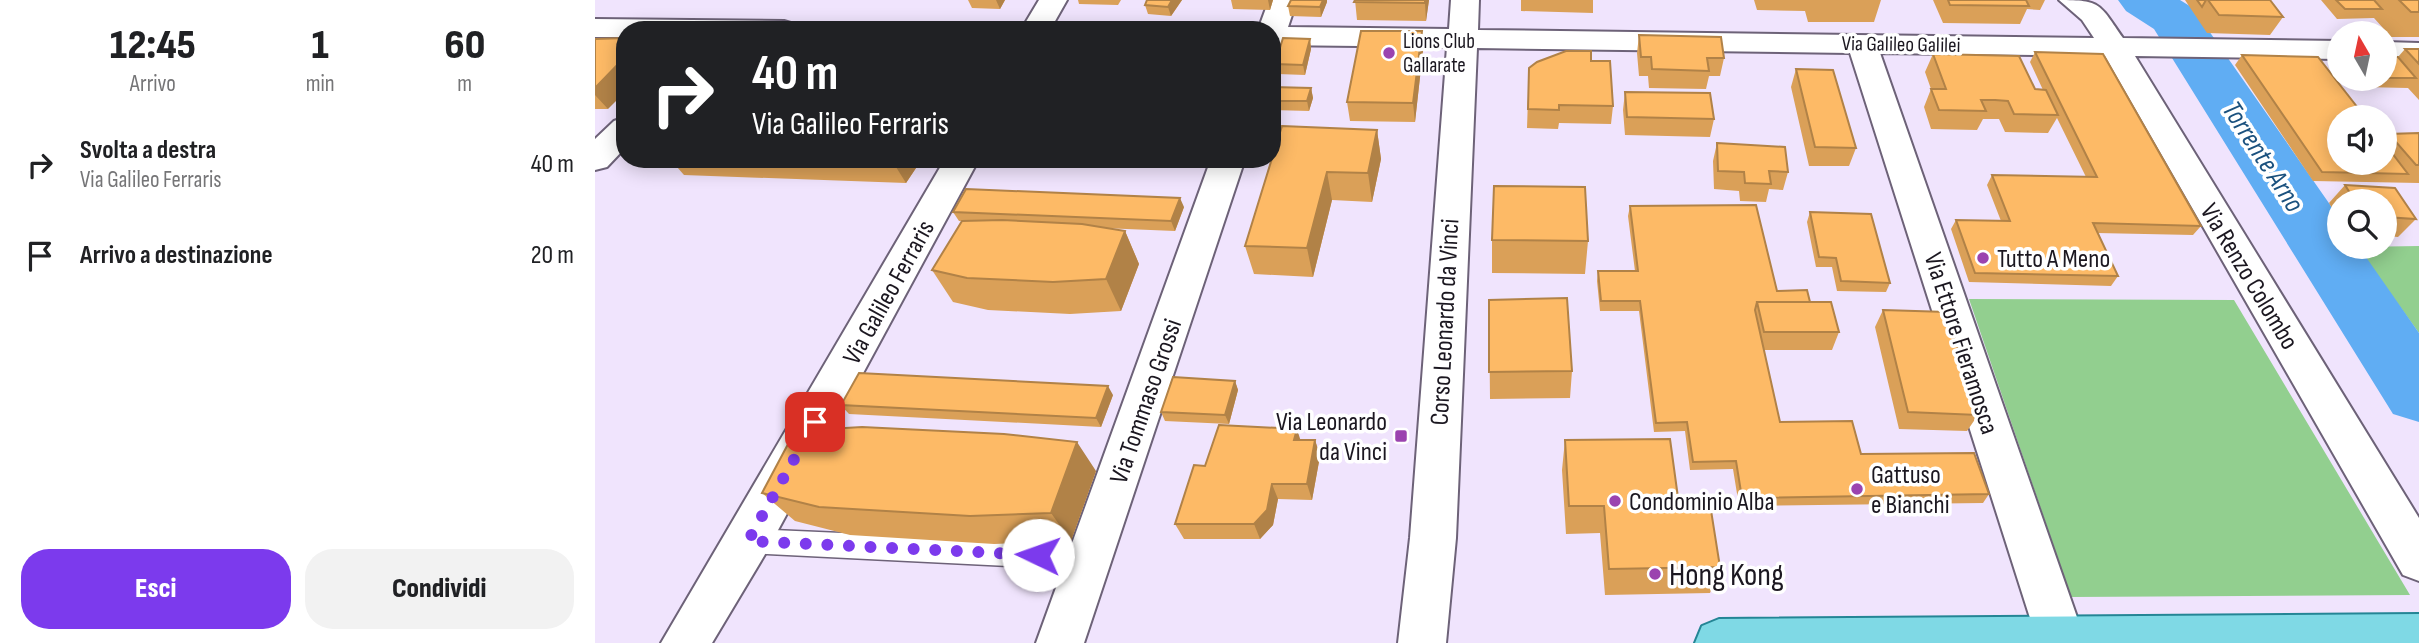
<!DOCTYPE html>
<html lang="it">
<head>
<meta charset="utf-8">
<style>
	body { margin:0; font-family:"Sofia Sans Condensed",sans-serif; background:#f2f2f2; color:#202124; height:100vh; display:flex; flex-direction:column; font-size:26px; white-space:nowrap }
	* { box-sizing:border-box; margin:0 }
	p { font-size:23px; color:#757577 }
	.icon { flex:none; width:38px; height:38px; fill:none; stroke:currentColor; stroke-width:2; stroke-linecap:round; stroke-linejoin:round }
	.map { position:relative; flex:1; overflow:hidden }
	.side { display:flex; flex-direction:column; background:#fff; width:595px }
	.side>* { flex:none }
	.guide { position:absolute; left:21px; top:21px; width:665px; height:147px; border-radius:28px; box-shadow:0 4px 18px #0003; background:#202124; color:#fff; overflow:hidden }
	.needle { width:46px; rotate:351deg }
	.tools { position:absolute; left:1732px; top:21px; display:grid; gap:14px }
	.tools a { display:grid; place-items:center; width:70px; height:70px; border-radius:50%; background:#fff; box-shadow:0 4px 18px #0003; font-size:35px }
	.pin { position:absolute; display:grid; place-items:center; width:60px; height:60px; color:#fff; margin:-30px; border-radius:14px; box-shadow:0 4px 10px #0006 }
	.me { position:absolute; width:77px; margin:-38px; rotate:273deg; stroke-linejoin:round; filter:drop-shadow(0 0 5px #0008) }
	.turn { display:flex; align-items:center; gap:24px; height:147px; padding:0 21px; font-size:32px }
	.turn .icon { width:91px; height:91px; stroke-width:2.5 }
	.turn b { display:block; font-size:49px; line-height:60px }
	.eta { display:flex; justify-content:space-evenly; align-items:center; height:119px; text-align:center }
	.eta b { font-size:42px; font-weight:800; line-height:49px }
	.button { display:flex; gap:14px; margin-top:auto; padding:14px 21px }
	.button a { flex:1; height:80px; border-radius:28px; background:#7c3aed; color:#fff; font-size:28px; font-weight:800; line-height:80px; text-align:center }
	.button a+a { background:#f2f2f2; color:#202124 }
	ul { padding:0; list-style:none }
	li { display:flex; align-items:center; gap:21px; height:91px; padding:0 21px }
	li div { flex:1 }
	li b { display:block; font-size:26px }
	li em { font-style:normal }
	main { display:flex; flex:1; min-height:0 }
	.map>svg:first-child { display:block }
	.green { fill:#92cf8f }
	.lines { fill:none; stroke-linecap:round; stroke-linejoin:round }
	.river { fill:#60adf3; fill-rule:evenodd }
	.service-casing { stroke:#6d6278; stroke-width:3 }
	.minor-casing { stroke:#6d6278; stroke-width:4 }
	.primary-casing { stroke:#248595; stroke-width:4 }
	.service { fill:#fff; fill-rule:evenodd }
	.minor { fill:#fff; fill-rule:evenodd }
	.primary { fill:#7fd9e5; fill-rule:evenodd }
	.wall { fill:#daa058 }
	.shaded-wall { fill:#b18247 }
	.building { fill:#fdba66; stroke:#b18247; stroke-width:2 }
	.route { stroke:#7c3aed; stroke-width:12; stroke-dasharray:0 21.6 }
	.poi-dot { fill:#9b43af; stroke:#fff; stroke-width:2.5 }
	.labels { text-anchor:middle; stroke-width:7; stroke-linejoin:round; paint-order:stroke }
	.far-poi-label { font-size:21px; fill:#1b1720; stroke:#fff; text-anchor:start }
	.far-street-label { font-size:21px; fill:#1b1720; stroke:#fff }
	.poi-label { font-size:26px; fill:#1b1720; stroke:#fff; text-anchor:start }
	.street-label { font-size:26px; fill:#1b1720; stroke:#fff }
	.water-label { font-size:28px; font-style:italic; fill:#1b517e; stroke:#fff }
	.near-poi-label { font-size:32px; fill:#1b1720; stroke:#fff; text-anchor:start }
</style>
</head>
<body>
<main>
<section class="side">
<div class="eta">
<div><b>12:45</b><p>Arrivo</p></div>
<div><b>1</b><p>min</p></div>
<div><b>60</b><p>m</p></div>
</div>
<ul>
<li><svg class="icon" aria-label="right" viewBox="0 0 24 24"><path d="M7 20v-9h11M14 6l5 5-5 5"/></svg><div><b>Svolta a destra</b><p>Via Galileo Ferraris</p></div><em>40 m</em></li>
<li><svg class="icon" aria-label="arrive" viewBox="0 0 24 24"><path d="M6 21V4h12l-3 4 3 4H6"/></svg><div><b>Arrivo a destinazione</b></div><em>20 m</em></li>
</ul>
<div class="button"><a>Esci</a><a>Condividi</a></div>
</section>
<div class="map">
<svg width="1824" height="643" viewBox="0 0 1824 643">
	<rect width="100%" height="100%" fill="#f0e4fd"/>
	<path class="green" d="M1824 246V333L1762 247Z
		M1374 299 1639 300 1815 595 1476 597Z"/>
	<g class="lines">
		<path class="river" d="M1523 0H1585L1598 8 1745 219V247H1764L1824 333V422L1798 414 1559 29 1531 11Z"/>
		<defs>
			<path id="service" d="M153 529 496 544 506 548 510 557 506 566 496 570 153 553 144 550 140 541 144 532Z"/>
			<path id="minor" d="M444 0H472L455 30H426Z
				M674 0H702L693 27 854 29 856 0H884L883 30 1499 38 1487 20 1464 0C1507 0 1504 4 1528 38L1745 41V59L1540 56 1824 518V581L1808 575 1510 56 1285 53 1491 643H1443L1255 53 882 48 861 538 851 643H803L815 538 852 47 677 45V30H663Z
				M0 19 189 21 199 24 203 30H30V37H0Z
				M1790 42 1824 43V61L1790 60Z
				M30 117V148L12 167 0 170V139L19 121Z
				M350 159H384L169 556 117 643H66Z
				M616 159H650L489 643H441Z"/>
			<path id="primary" d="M1824 614V643H1100L1107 626 1124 619Z"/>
		</defs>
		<use href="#service" class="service-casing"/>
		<use href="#minor" class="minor-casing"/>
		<use href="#primary" class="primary-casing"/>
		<use href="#service" class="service"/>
		<use href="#minor" class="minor"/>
		<use href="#primary" class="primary"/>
	</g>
	<path class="wall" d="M373 0H410L405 9 377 8Z
		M483 0H526L523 5 484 4Z
		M552 0H587L576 16 553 14 550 5Z
		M636 0H678L675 10 638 9Z
		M760 0H834L831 21 762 20Z
		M926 0H998V13L926 11Z
		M1159 0H1286L1279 22H1213L1210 11 1162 10Z
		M1338 0H1450L1445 10 1432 9 1425 24 1348 23Z
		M1590 0H1675L1688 17 1675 35 1612 33Z
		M1726 0H1824V37H1796L1779 18 1742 19Z
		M732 2 726 17 695 16 693 6Z
		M1044 35 1129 58 1125 76H1114L1111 89 1054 88 1053 76H1044L1042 53Z
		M0 39 13 109H0Z
		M715 39 716 49 710 75 683 74 680 64Z
		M1810 49H1824V100L1813 88 1767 87 1760 79H1790V57H1803Z
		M828 50 820 122 755 121 752 102Z
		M1440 52 1606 226 1598 235 1502 233 1523 276 1516 286 1374 282 1356 229 1361 220 1406 221 1392 185 1397 175 1491 177 1462 118 1453 133 1410 132 1404 119H1388L1382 130 1336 129 1329 107 1336 89 1330 72 1338 54 1440 89 1448 90 1435 62Z
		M1647 55 1790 163V138L1794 134 1824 133V183L1718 181 1640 65Z
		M996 61 1018 106 1016 124 964 123 963 129 932 128 934 68Z
		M1201 69 1261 148 1254 166H1214L1196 87Z
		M677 87 716 88 718 98 714 111 677 110Z
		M1030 92 1119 119 1115 137 1030 135 1028 110Z
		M782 130 786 159 777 202 737 200 718 277 659 274 650 246 677 159Z
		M1122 143 1193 172 1188 190 1174 189 1171 202 1145 201 1144 191 1119 189 1118 161Z
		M75 159H327L311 183 89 175Z
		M1750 185 1800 188 1821 219 1803 237 1790 236V201H1745V221L1734 203Z
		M1035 206 1182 291 1215 302 1244 332 1237 350H1169L1185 422 1266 454 1394 494 1388 503 1144 506 1138 469 1095 470 1090 431 1059 432 1044 311H1005L1002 281 1003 271H1040L1033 216Z
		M589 207 580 231 507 228 530 231 544 264 526 311 475 314 393 310 358 302 337 270 367 221H364L358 212Z
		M1215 212 1295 283 1291 292 1242 291 1237 267H1221L1212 222Z
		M897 240 993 241 990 274 897 273Z
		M894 300 977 371 975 398 895 399Z
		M1288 310 1383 415 1372 431 1304 429 1280 327Z
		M640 381 643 390 634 424 570 421 566 412Z
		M518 395 506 427 254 414 246 405Z
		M705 440H720L725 456 717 500 683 499 678 525 665 539H589L580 524 610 466Z
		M970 440 1084 505 1125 567 1115 593 1010 595 1005 533 971 534 967 470Z
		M501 471 476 541 399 544 255 535 200 521 167 493Z"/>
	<path class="shaded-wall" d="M401 0H410L405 9Z
		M577 0H587L576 16 573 7Z
		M673 0H678L675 10Z
		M728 0H732V2L726 17 725 7Z
		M830 0H834L831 21 830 3Z
		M827 31 828 50 820 122 818 103Z
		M715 39 716 49 710 75 708 65Z
		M30 57V92L13 109 0 95V88Z
		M716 88 718 98 714 111 712 101Z
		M782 130 786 159 777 202 773 173Z
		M296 159H327L311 183Z
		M732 172 737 200 718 277 712 248Z
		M585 198 589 207 580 231 576 221Z
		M530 231 544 264 526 311 511 279Z
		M640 381 643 390 634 424 630 415Z
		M513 386 518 395 506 427 501 418Z
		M702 429 707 445 699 440Z
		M720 440 725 456 717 500 712 484Z
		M482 442 501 471 476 541 456 513Z
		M677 484 683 499 678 525 665 539 659 524Z"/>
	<path class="building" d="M552 0H577L573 7 550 5Z
		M696 0H728L725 7 693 6Z
		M760 0H830V3L759 2Z
		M1353 0H1431L1434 6 1355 5Z
		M1602 0H1611L1607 7Z
		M1613 0H1675L1688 17 1624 15Z
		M1741 0H1779L1787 9H1750Z
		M1804 0H1824V12H1816Z
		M170 28 218 30H168Z
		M766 31H827L818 103 752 102Z
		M1044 35 1126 37 1129 58H1112L1114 71 1057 69 1056 57H1046Z
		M30 38V57L0 88V39Z
		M688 38 715 39 708 65 680 64Z
		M1810 49H1824V64Z
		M971 51H996V61H1015L1018 106 964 105V110L933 109 934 68 942 62Z
		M1440 52 1508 54 1606 226 1498 223 1523 276 1380 273 1361 220 1415 221 1397 175 1502 177Z
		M1338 54 1424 56 1440 89 1451 90 1463 115 1419 114 1413 101 1400 100H1386L1391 111 1344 110 1336 89H1351Z
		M1647 55 1723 57 1770 117H1745V163H1790V144L1813 174 1727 172Z
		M1790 57H1803L1821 78H1790Z
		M1201 69 1238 70 1261 148 1220 147Z
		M677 87 716 88 712 101H677Z
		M1030 92 1115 93 1119 119 1032 117Z
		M687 126 782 130 773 173 732 172 712 248 650 246Z
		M1824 133V165H1821L1794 134Z
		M1122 143 1190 147 1193 172 1174 171 1176 184 1150 183 1149 172 1123 171Z
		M1750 185 1800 188 1821 219 1790 217V201H1760Z
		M899 186 990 187 993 241 897 240Z
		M371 189 585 198 576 221 358 212Z
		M1161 205 1182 291 1212 290 1215 302H1162L1160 310 1185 422 1257 421 1266 454 1379 453 1394 494 1147 498 1141 461 1098 462 1092 422 1061 423 1045 301H1006L1003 271H1043L1035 206Z
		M1215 212 1276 214 1295 283 1246 281 1241 258 1224 257Z
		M407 220 487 224 530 231 511 279 458 282 372 278 337 270 367 221Z
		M972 298 977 371 894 372V300Z
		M1162 302H1236L1244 332H1169Z
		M1288 310 1352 312 1383 415 1313 412Z
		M264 373 513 386 501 418 246 405Z
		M578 377 640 381 630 415 566 412Z
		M624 425 702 429 699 440H720L712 484H677L672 510 659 524H580L599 465 610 466Z
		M267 427 409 434 482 442 456 513 375 516 224 507 167 493 200 431Z
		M1075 439 1084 505 1115 504 1125 567 1014 569 1009 506H974L970 440Z"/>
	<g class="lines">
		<path class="route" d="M220 422 153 541 443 555"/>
	</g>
	<g class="poi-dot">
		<circle cx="794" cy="53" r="7"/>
		<circle cx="1388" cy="258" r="7"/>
		<rect x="799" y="429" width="14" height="14" rx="3.5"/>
		<circle cx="1262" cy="489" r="7"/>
		<circle cx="1020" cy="501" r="7"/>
		<circle cx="1060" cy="574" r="7"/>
	</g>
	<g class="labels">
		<g class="far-poi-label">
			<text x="808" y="48">Lions Club<tspan x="808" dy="24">Gallarate</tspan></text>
		</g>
		<g class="far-street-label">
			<text transform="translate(1306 44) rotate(1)" y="7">Via Galileo Galilei</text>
		</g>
		<g class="poi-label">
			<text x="1402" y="267">Tutto A Meno</text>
			<text x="792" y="430" text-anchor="end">Via Leonardo<tspan x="792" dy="30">da Vinci</tspan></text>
			<text x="1276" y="483">Gattuso<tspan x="1276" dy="30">e Bianchi</tspan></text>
			<text x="1034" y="510">Condominio Alba</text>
		</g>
		<g class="street-label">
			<text transform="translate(1655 276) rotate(59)" y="9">Via Renzo Colombo</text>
			<text transform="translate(293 292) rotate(-61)" y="9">Via Galileo Ferraris</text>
			<text transform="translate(849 322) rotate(-87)" y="9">Corso Leonardo da Vinci</text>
			<text transform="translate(1367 343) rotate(72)" y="9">Via Ettore Fieramosca</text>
			<text transform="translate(550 401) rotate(-71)" y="9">Via Tommaso Grossi</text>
		</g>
		<g class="water-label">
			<text transform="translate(1669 156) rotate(57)" y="10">Torrente Arno</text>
		</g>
		<g class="near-poi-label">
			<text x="1074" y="585">Hong Kong</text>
		</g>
	</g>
</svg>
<div class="tools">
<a><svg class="needle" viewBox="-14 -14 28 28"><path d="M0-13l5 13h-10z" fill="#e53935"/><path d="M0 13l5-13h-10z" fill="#757577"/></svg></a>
<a><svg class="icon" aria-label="sound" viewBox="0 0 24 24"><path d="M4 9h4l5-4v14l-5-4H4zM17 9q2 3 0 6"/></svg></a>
<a><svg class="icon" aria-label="search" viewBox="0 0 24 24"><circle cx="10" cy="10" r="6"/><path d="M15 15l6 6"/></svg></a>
</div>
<div class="pin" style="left:220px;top:422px;background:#d93025"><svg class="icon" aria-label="arrive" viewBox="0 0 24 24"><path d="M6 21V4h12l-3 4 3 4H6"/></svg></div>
<svg class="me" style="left:443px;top:555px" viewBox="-20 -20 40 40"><circle r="19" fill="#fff"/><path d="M0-13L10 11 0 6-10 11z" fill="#7c3aed"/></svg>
<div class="guide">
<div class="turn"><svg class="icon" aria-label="right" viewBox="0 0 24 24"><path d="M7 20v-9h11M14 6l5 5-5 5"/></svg><div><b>40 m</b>Via Galileo Ferraris</div></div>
</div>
</div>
</main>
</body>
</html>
